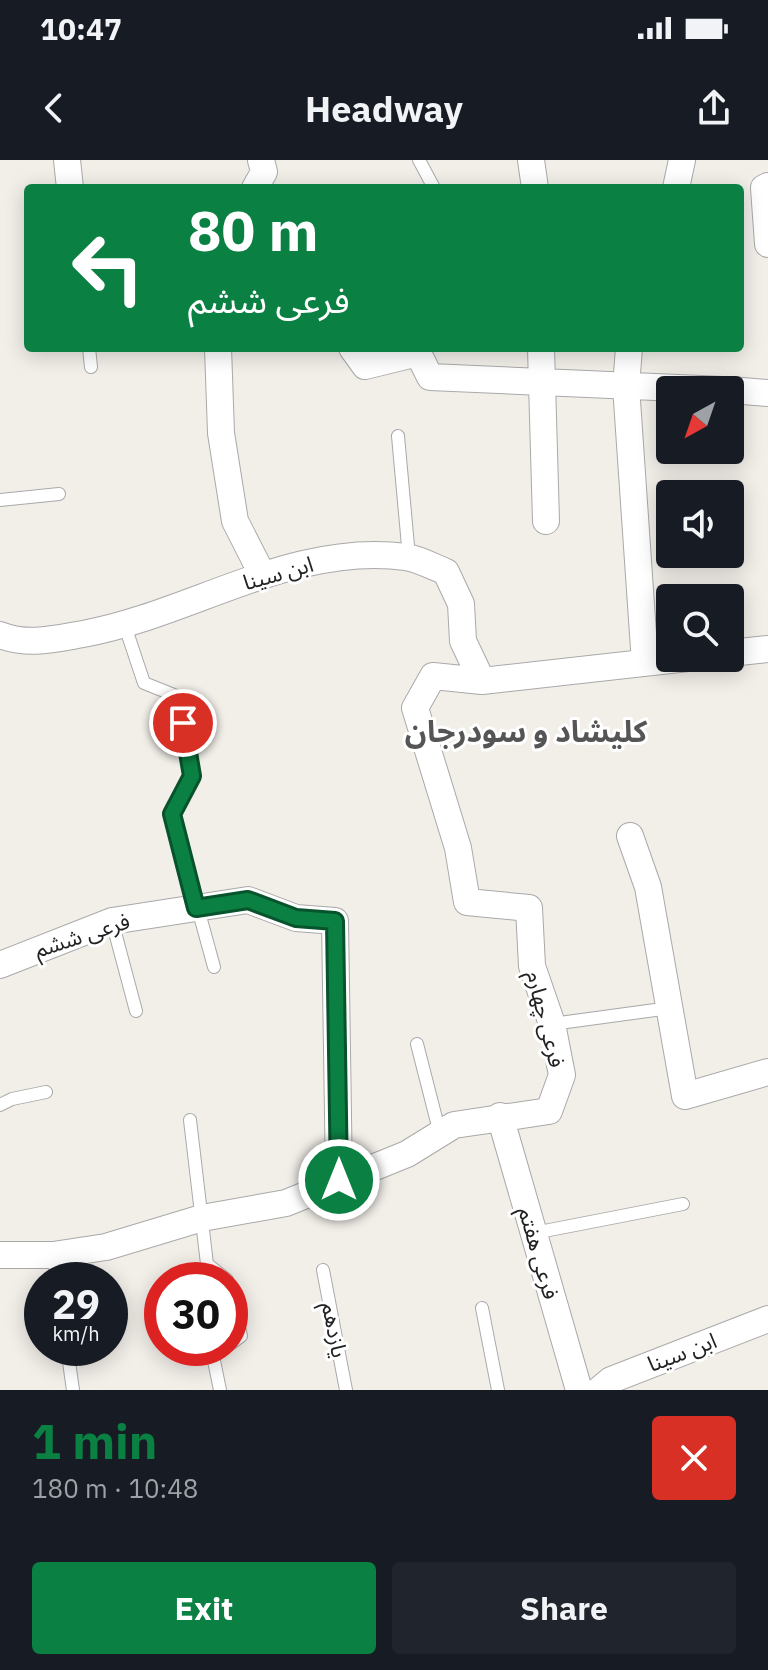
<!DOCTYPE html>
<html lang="en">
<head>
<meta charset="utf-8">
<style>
	body { margin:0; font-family:"IBM Plex Sans","Noto Sans Arabic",sans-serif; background:#20242c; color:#f1f3f6; height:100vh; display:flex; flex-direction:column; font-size:30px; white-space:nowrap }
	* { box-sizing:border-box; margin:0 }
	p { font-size:26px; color:#9ea1a6 }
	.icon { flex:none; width:44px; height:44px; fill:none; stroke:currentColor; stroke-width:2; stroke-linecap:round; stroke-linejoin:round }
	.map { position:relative; height:1230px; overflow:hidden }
	.panel { display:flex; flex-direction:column; background:#171b24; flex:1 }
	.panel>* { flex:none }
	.guide { position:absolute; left:24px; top:24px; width:720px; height:168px; border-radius:8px; box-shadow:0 4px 20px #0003; background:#0b8043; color:#fff; overflow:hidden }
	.needle { width:52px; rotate:220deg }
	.buttons { position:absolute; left:656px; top:216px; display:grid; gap:16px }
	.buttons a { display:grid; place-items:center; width:88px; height:88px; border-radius:8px; background:#171b24; box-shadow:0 4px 20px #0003; font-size:40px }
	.speed { position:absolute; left:24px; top:1102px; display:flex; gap:16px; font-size:40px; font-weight:700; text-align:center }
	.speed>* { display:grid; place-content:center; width:104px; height:104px; border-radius:50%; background:#171b24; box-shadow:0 4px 20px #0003; line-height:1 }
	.speed small { font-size:20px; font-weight:400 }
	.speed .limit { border:12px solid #d22; background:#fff; color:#111 }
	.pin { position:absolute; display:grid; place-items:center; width:68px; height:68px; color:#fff; margin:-34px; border:4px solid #fff; border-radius:50%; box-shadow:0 2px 8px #0007 }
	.me { position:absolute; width:88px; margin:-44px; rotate:0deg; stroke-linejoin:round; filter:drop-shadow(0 0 6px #0008) }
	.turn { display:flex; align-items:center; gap:28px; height:168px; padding:0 32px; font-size:36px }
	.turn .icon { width:104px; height:104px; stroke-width:2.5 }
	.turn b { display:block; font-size:56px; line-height:68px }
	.round { display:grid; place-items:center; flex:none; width:84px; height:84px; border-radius:8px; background:#20242c }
	.summary { display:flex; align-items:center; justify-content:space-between; height:136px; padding:0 32px }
	h1 { font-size:48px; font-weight:700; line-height:60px; color:#0b8043 }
	.action { display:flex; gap:16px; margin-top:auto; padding:16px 32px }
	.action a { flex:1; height:92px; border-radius:8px; background:#0b8043; color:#fff; font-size:32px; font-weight:700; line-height:92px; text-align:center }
	.action a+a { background:#20242c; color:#f1f3f6 }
	.status { display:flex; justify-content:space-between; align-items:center; height:56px; padding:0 40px; background:#171b24; direction:ltr }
	.status svg { height:22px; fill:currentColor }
	header { display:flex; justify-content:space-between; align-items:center; height:104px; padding:0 32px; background:#171b24; font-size:36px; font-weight:700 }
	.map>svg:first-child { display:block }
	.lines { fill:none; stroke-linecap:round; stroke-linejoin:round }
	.service-casing { stroke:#a9a9a9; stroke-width:14 }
	.minor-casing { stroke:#a9a9a9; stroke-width:28 }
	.service { stroke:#fff; stroke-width:12 }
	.minor { stroke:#fff; stroke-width:26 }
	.route-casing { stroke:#07532c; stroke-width:20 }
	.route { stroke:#0b8043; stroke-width:14 }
	.labels { text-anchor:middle; stroke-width:6; stroke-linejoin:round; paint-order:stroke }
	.street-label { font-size:22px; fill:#222; stroke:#fff }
	.district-label { font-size:30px; font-weight:bold; fill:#555; stroke:#fff }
</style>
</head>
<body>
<div class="status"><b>10:47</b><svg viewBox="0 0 49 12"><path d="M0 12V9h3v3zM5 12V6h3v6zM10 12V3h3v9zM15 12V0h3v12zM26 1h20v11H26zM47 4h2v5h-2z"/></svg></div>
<header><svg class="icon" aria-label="back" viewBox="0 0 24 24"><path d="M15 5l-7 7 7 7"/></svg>Headway<svg class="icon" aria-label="share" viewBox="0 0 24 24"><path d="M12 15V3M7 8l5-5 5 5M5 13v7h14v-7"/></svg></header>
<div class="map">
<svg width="768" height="1230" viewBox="0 0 768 1230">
	<rect width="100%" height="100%" fill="#f2efe9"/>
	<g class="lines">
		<defs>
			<path id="service" d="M419 0 434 28
				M89 188 91 207
				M398 276 409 397
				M0 340 59 334
				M125 466 144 523 179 537 192 616 172 654 214 807
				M112 761 136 851
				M552 864 670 848
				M417 884 440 974
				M0 945 12 939 46 932
				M190 960 207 1104 227 1120
				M534 1073 683 1044
				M53 1095 57 1120
				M323 1110 346 1230
				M230 1128 241 1176 230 1184
				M482 1148 498 1230
				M67 1188 73 1230
				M220 1230 213 1196 224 1188"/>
			<path id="minor" d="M67 0 70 28
				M531 0 535 28
				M768 26 764 28 768 84
				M255 28 264 12 261 0
				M676 28 682 0
				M218 188 221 273 235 361 262 414
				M352 188 365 206 418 193 430 217 723 230
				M541 188 546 361
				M629 188 626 226 645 503
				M730 230 768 233
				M0 475C28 486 54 479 83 474 192 454 292 382 406 397 419 399 434 407 446 412L461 444 463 481 482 521
				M730 493 768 489
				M630 676 648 727 685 936 768 912
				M0 805 112 761 248 740 296 758 335 761 339 1020
				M500 956 579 1230
				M0 1095H53L106 1087 202 1058 286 1043 407 994 454 965 549 951 562 915 552 864 532 806 529 748 467 742 458 688 415 548 433 516 482 521 688 498
				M599 1230 611 1220 768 1159"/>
		</defs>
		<use href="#service" class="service-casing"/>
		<use href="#minor" class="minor-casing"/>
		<use href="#service" class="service"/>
		<use href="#minor" class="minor"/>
	</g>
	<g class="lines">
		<defs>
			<path id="route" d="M183 563 192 616 172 654 196 748 248 740 296 758 335 761 339 1020"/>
		</defs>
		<use href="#route" class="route-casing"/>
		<use href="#route" class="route"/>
	</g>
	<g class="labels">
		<g class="street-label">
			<text transform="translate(278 413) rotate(-16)" y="8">ابن سینا</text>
			<text transform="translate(82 775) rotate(-18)" y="8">فرعی ششم</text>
			<text transform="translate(546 859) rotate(76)" y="8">فرعی چهارم</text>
			<text transform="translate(539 1093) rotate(74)" y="8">فرعی هفتم</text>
			<text transform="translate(335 1170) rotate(79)" y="8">یازدهم</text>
			<text transform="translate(682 1192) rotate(-21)" y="8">ابن سینا</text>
		</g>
		<g class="district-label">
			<text x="526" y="582">کلیشاد و سودرجان</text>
		</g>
	</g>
</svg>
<div class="buttons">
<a><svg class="needle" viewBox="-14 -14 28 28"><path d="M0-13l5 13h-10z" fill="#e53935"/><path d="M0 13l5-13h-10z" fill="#9ea1a6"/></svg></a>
<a><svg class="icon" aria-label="sound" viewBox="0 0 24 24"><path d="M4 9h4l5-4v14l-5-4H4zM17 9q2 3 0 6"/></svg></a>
<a><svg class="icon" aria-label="search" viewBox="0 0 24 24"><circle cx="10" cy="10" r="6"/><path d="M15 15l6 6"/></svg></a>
</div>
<div class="speed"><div>29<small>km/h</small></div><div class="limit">30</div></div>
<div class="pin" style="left:183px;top:563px;background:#d93025"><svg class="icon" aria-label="arrive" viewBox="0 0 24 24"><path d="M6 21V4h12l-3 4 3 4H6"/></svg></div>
<svg class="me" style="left:339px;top:1020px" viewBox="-20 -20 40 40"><circle r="17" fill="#0b8043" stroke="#fff" stroke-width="3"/><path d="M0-11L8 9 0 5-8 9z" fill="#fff"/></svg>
<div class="guide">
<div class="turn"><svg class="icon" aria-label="left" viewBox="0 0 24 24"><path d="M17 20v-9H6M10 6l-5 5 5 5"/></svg><div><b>80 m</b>فرعی ششم</div></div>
</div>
</div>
<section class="panel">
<div class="summary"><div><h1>1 min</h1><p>180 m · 10:48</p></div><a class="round" style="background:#d93025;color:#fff"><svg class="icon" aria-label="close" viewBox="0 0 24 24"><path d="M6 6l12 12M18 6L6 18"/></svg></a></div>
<div class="action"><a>Exit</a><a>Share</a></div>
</section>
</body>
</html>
